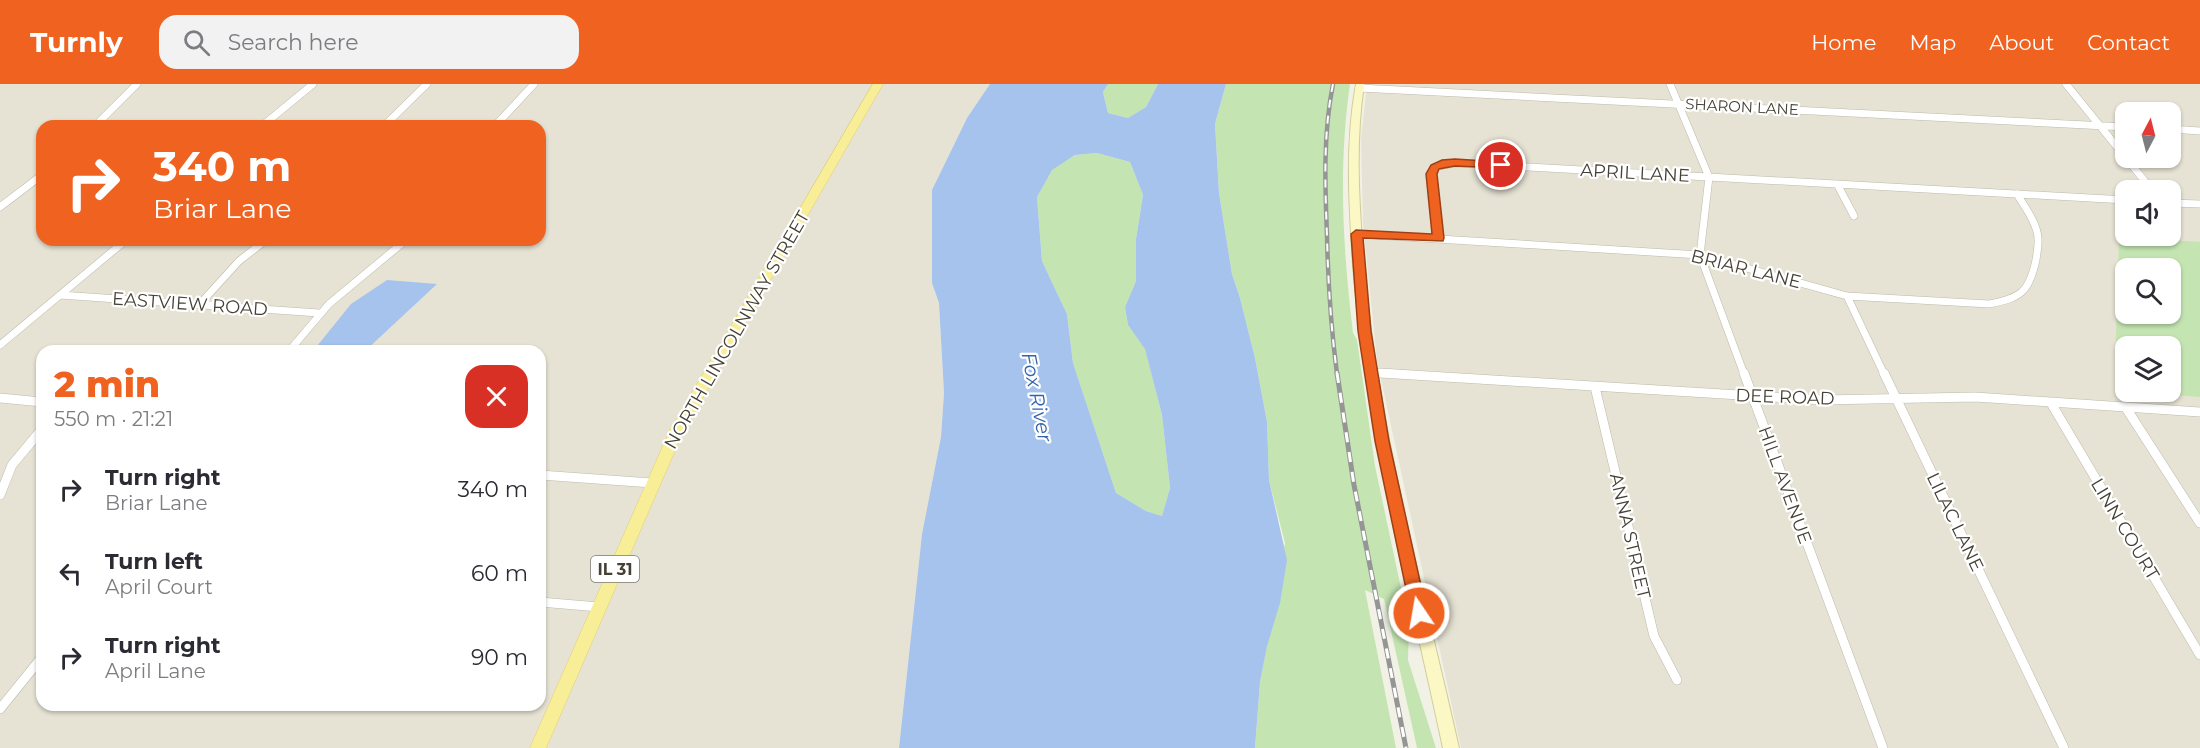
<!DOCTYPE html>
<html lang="en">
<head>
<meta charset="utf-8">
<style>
	body { margin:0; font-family:Montserrat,sans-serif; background:#f2f2f3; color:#2b2b33; height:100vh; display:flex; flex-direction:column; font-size:22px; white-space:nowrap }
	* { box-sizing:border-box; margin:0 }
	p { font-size:20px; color:#7c7c81 }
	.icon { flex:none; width:33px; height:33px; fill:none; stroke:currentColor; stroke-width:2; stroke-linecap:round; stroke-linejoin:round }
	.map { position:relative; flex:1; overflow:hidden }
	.panel { position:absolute; left:36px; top:261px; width:510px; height:366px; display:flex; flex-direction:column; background:#fff; border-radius:18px; box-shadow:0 2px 4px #0004 }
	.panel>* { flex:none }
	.hud { position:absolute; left:36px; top:36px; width:510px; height:126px; border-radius:18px; box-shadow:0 2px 4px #0004; background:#f06220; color:#fff; overflow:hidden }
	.needle { width:39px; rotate:7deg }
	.fabs { position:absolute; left:2115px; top:18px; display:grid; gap:12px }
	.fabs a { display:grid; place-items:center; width:66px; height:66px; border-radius:12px; background:#fff; box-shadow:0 2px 4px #0004; font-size:30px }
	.pin { position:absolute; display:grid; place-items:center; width:51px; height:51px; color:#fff; margin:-26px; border:3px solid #fff; border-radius:50%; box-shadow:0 2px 6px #0007 }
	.me { position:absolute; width:66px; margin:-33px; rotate:348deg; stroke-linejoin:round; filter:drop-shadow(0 0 4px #0008) }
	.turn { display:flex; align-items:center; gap:21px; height:126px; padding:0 18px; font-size:27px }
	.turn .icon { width:78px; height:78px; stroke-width:2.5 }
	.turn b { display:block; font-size:42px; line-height:51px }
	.round { display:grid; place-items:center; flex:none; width:63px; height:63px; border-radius:18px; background:#f2f2f3 }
	.headline { display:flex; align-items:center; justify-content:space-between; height:102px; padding:0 18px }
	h1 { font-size:36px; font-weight:800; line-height:45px; color:#f06220 }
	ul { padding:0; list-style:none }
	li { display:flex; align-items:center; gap:18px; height:84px; padding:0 18px }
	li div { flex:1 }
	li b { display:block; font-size:22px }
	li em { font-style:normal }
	header { display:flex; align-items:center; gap:36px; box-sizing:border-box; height:84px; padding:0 30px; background:#f06220; color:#fff }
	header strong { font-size:28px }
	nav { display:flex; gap:33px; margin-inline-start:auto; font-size:21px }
	.search { width:420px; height:54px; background:#f2f2f3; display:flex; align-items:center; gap:15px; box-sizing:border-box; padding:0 21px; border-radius:18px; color:#7c7c81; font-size:22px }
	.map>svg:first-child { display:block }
	.residential { fill:#e6e3d4; fill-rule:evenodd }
	.green { fill:#c4e5b1; fill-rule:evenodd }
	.water { fill:#a5c3ed; fill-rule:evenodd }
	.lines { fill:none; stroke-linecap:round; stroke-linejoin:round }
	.minor-far1-casing { stroke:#bdbaa9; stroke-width:8 }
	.minor-casing { stroke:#bdbaa9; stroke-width:10 }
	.secondary-casing { stroke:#d0cb98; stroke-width:2 }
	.primary-casing { stroke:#decf69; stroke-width:1 }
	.minor-far1 { stroke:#fff; stroke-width:7 }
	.minor { stroke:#fff; stroke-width:9 }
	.secondary { fill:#fcf8c6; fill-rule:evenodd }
	.primary { fill:#f9ee98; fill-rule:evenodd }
	.rail-far1-casing { stroke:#959595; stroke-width:4.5 }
	.rail-casing { stroke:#959595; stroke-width:5 }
	.rail-far1 { stroke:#fff; stroke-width:2; stroke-dasharray:8; stroke-linecap:butt }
	.rail { stroke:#fff; stroke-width:3; stroke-dasharray:10; stroke-linecap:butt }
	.route { fill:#f06220; stroke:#9c4015; stroke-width:1.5 }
	.labels { text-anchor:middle; stroke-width:4.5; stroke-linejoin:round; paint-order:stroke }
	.far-street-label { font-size:15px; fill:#454136; stroke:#fff }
	.shield { fill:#fff; stroke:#7d7a72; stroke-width:1.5 }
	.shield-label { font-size:16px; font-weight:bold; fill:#454136 }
	.street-label { font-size:18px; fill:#454136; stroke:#fff }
	.water-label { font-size:20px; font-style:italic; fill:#3465ab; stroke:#fff }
</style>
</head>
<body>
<header>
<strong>Turnly</strong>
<div class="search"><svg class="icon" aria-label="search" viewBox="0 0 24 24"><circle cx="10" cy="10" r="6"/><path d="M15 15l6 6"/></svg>Search here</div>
<nav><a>Home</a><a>Map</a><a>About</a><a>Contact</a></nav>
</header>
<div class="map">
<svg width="2200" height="664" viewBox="0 0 2200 664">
	<rect width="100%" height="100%" fill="#f2f1e6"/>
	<path class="residential" d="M0 0H990L967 34 932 106V199L939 219 944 309 941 353 922 450 899 664H0ZM42 42H540V156H42ZM42 267H540V621H42Z
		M1367 0H2200V664H1461L1377 277 1363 139 1361 55ZM2126 28H2170V74H2126ZM2126 106H2170V152H2126ZM2126 184H2170V230H2126ZM2126 262H2170V308H2126Z"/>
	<path class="green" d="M1108 0H1158L1146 23 1128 34 1108 29 1103 8Z
		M1226 0H1350C1338 83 1343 166 1353 249L1357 256 1375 382 1409 542 1408 576 1436 664H1417L1384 515 1365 506 1396 664H1255L1260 598 1285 459 1269 396 1267 338 1255 274 1240 214 1232 190 1219 109 1215 40Z
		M1097 69 1130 78 1143 111 1136 155V197L1125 223 1128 241 1145 264 1162 331 1170 404 1162 432 1146 427 1116 409 1073 279 1067 230 1042 177 1037 113 1051 86 1075 71Z
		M2119 153 2200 158V313L2131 308H2170V262H2126L2125 307H2119L2116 253ZM2126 184H2170V230H2126Z"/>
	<path class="water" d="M990 0H1108L1103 8 1108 29 1128 34 1146 23 1158 0H1226L1215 40 1219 109 1232 190 1240 214 1255 274 1267 338 1269 396 1287 476 1280 519 1267 562 1260 598 1255 664H899L922 450 941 353 944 309 939 219 932 199V106L967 34ZM1097 69 1130 78 1143 111 1136 155V197L1125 223 1128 241 1145 265 1162 331 1170 404 1162 432 1146 427 1116 409 1073 279 1067 230 1042 177 1037 113 1052 86 1075 71Z
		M387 196 437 200 365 267H313L351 220Z"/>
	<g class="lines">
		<defs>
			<path id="minor-far1" d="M1670 0 1709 93 1700 171 1744 290
				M2066 0 2152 106
				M1359 4 2126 43
				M95 42 137 0
				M262 42 313 0
				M384 42 427 0
				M495 42 534 0
				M2170 45 2200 47
				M1837 100 1854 132
				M2170 119 2200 120
				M0 123 42 91
				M1356 150 1700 171 1847 212 1989 220C2021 214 2029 208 2036 176 2037 167 2040 157 2037 148 2034 134 2024 122 2017 110
				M1439 154 1432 90 1434 83 1455 79 2126 116
				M60 211 319 229
				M1847 212 1884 290
				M199 221 239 177 266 156
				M0 261 126 156
				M289 267 329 220 406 156
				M1371 288 1404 290"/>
			<path id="minor" d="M1380 289 1822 316 1975 313 2200 328
				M1744 289 1883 664
				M1884 289 2064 664
				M1595 303 1654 552 1677 596
				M0 314 42 318
				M2051 319 2200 571
				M2126 324 2200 439
				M540 391 652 399
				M0 411 12 381 42 345
				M540 518 599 523
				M0 625 42 573"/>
			<path id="secondary" d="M1356 0H1364C1355 60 1359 121 1364 182 1378 345 1423 504 1459 664H1443C1409 504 1366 345 1353 181 1349 121 1345 60 1356 0Z"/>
			<path id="primary" d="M873 0H883L683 348 546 664H530L669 348Z"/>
		</defs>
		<use href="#minor-far1" class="minor-far1-casing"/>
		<use href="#minor" class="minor-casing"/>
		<use href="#secondary" class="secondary-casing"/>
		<use href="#primary" class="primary-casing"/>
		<use href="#minor-far1" class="minor-far1"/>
		<use href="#minor" class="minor"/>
		<use href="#secondary" class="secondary"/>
		<use href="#primary" class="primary"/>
		<defs>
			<path id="rail-far1" d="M1333 0C1323 50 1325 101 1327 152 1328 198 1331 244 1337 290"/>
			<path id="rail" d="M1337 289 1354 401 1406 664"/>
		</defs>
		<use href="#rail-far1" class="rail-far1-casing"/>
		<use href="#rail" class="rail-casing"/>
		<use href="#rail-far1" class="rail-far1"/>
		<use href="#rail" class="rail"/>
	</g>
	<path class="route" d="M1455 75 1501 78 1507 81 1501 84 1455 82 1439 85 1437 90 1444 154 1443 157 1363 154 1371 247 1389 357 1427 529 1425 534 1419 536 1414 534 1411 529 1375 357 1358 247 1351 150 1356 146 1432 150 1426 90 1431 81 1442 76Z"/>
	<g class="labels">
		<g class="far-street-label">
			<text transform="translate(1742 23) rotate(3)" y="5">SHARON LANE</text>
		</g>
		<rect class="shield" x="591" y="472" width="48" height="26" rx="4.5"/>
		<g class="shield-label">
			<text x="615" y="491">IL 31</text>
		</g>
		<g class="street-label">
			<text transform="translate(1635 89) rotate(3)" y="6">APRIL LANE</text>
			<text transform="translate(1746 185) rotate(14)" y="6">BRIAR LANE</text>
			<text transform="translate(190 220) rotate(4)" y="6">EASTVIEW ROAD</text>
			<text transform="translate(737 246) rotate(-60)" y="6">NORTH LINCOLNWAY STREET</text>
			<text transform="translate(1785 313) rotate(2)" y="6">DEE ROAD</text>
			<text transform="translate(1785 401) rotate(70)" y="6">HILL AVENUE</text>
			<text transform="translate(1955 438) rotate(64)" y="6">LILAC LANE</text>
			<text transform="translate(2125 445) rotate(59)" y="6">LINN COURT</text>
			<text transform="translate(1630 452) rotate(77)" y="6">ANNA STREET</text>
		</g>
		<g class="water-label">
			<text transform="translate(1037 313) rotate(79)" y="7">Fox River</text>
		</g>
	</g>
</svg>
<div class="fabs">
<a><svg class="needle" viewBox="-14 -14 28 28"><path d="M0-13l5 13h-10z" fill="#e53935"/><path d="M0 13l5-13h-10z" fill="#7c7c81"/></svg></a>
<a><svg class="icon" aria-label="sound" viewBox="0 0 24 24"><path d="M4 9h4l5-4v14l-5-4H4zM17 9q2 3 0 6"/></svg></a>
<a><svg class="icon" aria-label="search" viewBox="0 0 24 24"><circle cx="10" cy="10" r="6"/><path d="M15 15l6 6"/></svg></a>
<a><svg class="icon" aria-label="layers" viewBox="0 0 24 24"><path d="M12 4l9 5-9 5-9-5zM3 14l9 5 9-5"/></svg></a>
</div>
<div class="pin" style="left:1501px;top:81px;background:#d93025"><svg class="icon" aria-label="arrive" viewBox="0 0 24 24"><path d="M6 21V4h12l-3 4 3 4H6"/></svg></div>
<svg class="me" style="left:1419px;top:529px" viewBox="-20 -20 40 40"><circle r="17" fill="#f06220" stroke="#fff" stroke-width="3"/><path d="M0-11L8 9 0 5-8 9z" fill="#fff"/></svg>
<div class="hud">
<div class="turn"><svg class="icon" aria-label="right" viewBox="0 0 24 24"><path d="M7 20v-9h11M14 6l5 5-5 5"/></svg><div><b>340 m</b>Briar Lane</div></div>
</div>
<section class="panel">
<div class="headline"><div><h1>2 min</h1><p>550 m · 21:21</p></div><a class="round" style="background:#d93025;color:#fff"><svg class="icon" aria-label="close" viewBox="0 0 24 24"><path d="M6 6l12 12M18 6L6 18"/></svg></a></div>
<ul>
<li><svg class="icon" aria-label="right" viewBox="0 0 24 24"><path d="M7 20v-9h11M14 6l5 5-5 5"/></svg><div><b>Turn right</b><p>Briar Lane</p></div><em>340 m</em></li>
<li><svg class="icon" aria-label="left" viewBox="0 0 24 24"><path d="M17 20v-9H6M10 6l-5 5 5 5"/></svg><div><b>Turn left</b><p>April Court</p></div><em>60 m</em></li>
<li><svg class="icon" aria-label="right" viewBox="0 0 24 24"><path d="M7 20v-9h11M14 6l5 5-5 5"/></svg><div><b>Turn right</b><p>April Lane</p></div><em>90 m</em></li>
</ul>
</section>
</div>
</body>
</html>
